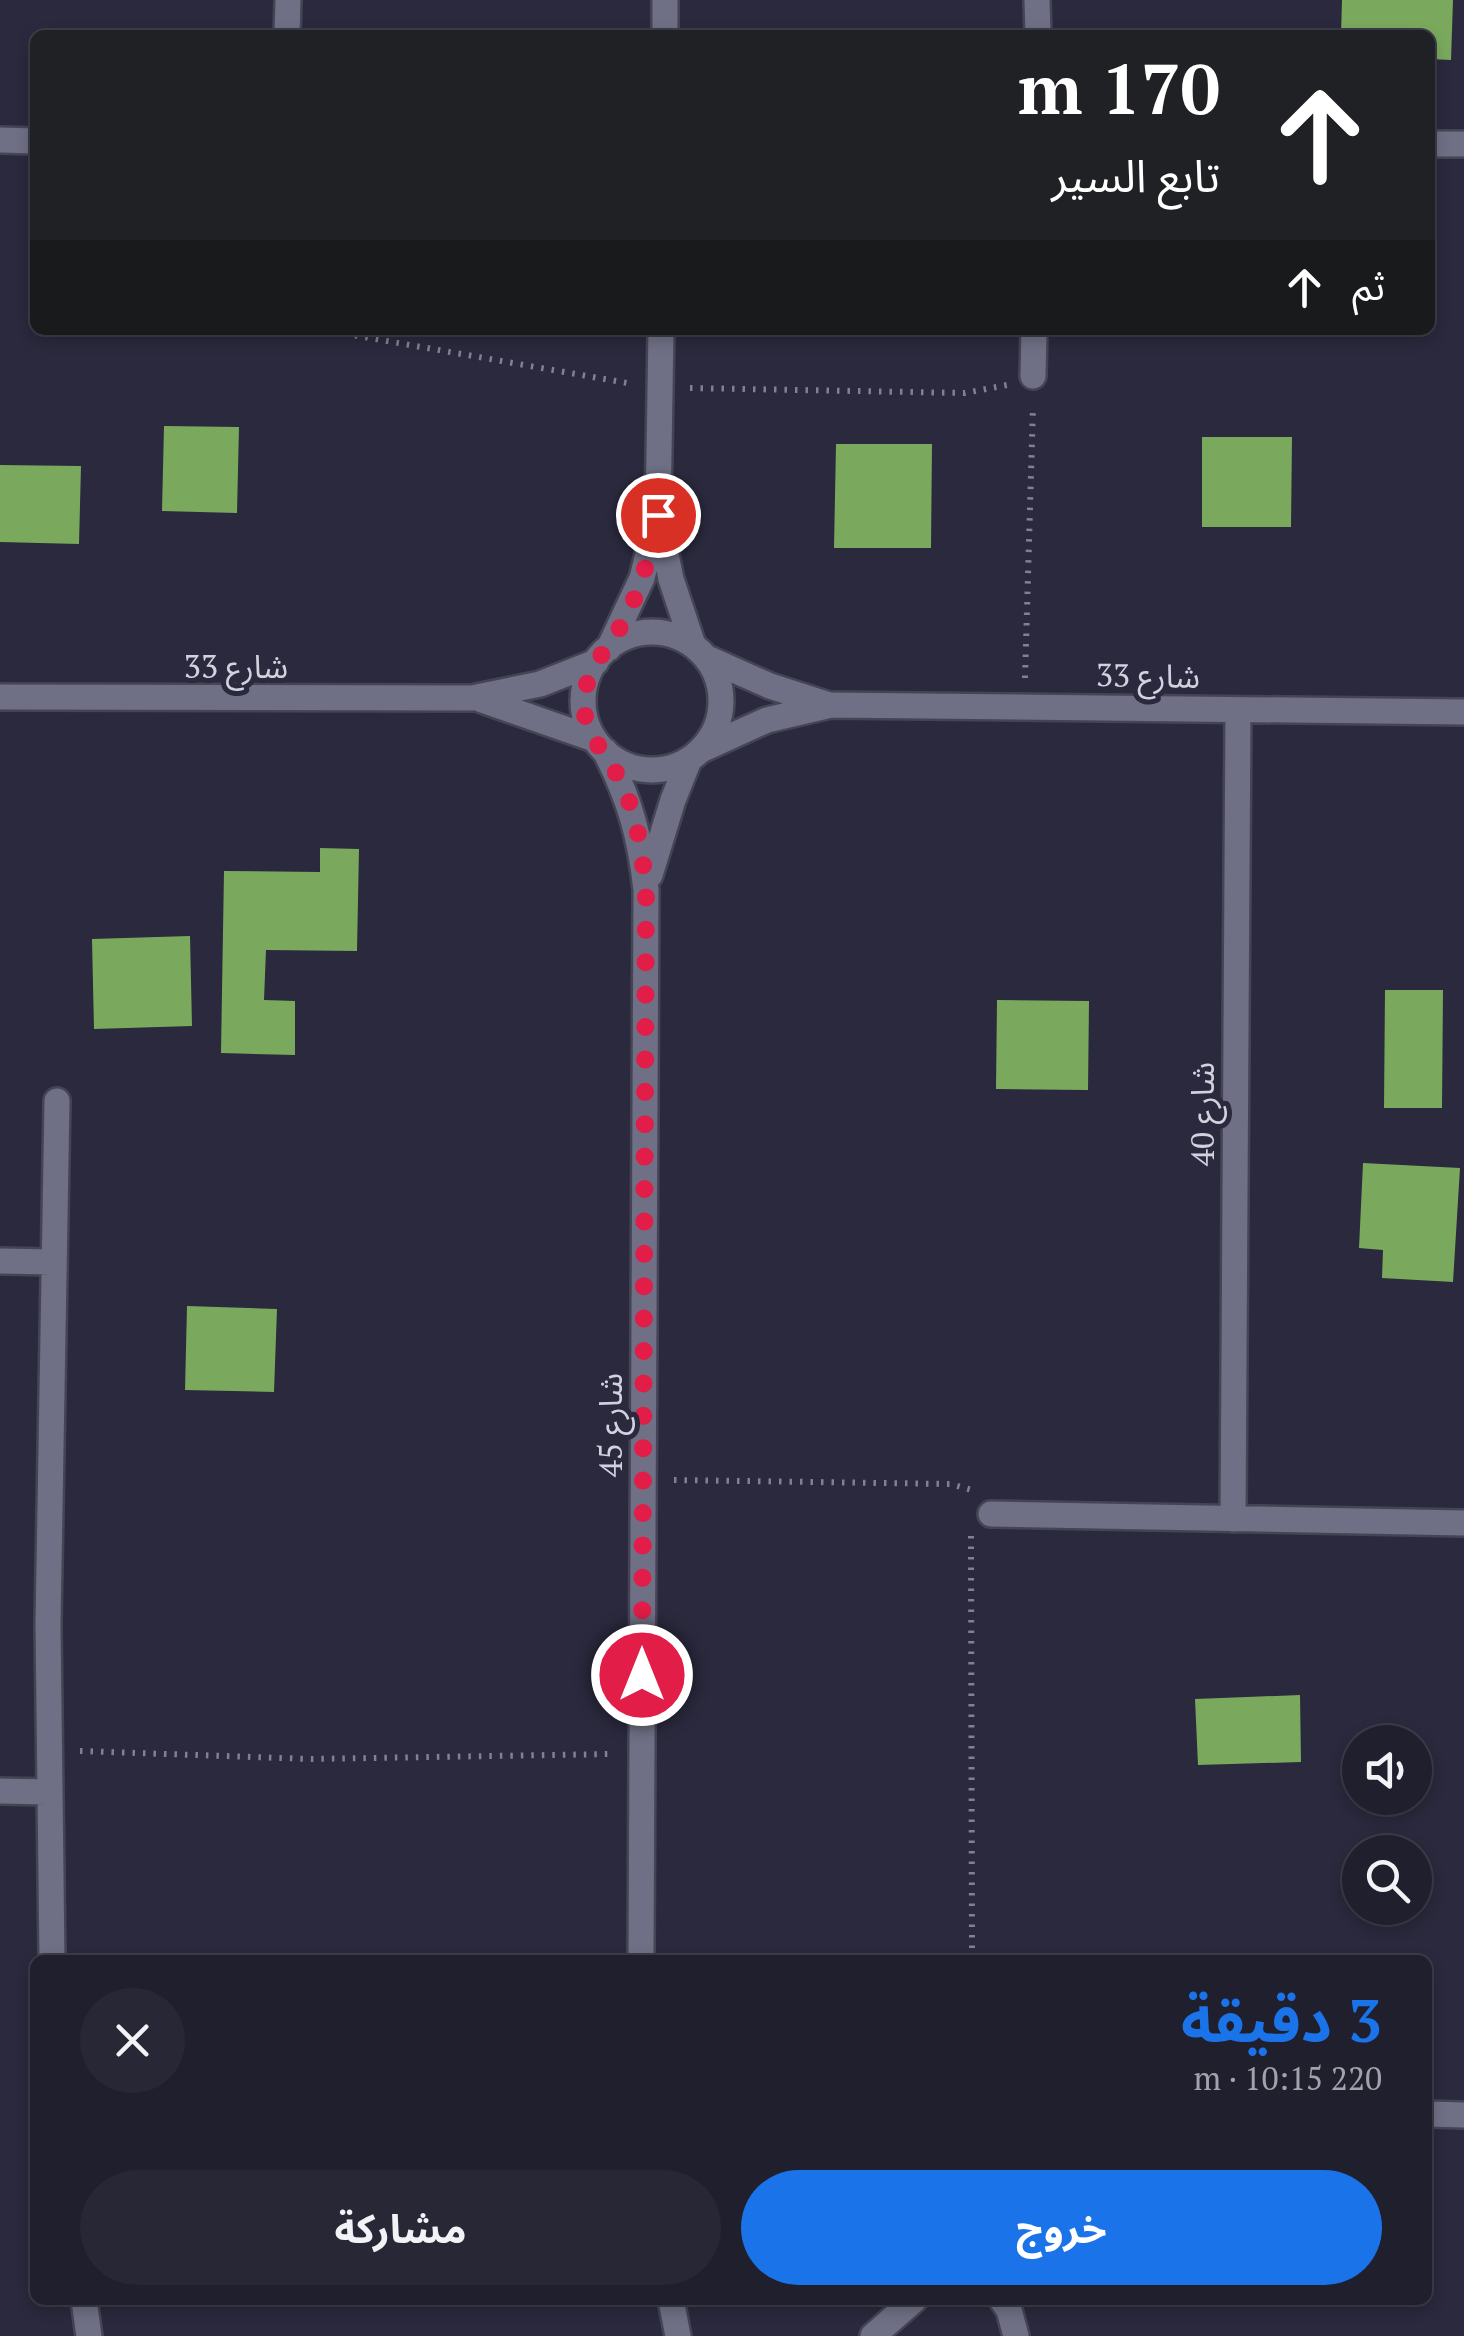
<!DOCTYPE html>
<html lang="ar">
<head>
<meta charset="utf-8">
<style>
	body { margin:0; font-family:"PT Serif","Noto Sans Arabic",serif; background:#282736; color:#f1f3f6; direction:rtl; height:100vh; display:flex; flex-direction:column; font-size:38px; white-space:nowrap }
	* { box-sizing:border-box; margin:0 }
	p { font-size:32px; color:#a2a2aa }
	.icon { flex:none; width:55px; height:55px; fill:none; stroke:currentColor; stroke-width:2; stroke-linecap:round; stroke-linejoin:round }
	.map { position:relative; flex:1; overflow:hidden; direction:ltr }
	.sheet { position:absolute; left:30px; top:1955px; width:1402px; height:350px; display:flex; flex-direction:column; background:#201f2e; border-radius:15px; box-shadow:0 5px 15px #0003,0 0 0 2px #3d3d4a; direction:rtl }
	.sheet>* { flex:none }
	.guide { position:absolute; left:30px; top:30px; width:1405px; height:305px; border-radius:15px; box-shadow:0 5px 15px #0003,0 0 0 2px #3d3d4a; direction:rtl; background:#202124; color:#fff; overflow:hidden }
	.controls { position:absolute; left:1342px; top:1725px; display:grid; gap:20px }
	.controls a { display:grid; place-items:center; width:90px; height:90px; border-radius:50%; background:#201f2e; box-shadow:0 5px 15px #0003,0 0 0 2px #3d3d4a; font-size:50px }
	.pin { position:absolute; display:grid; place-items:center; width:85px; height:85px; color:#fff; margin:-42px; border:5px solid #fff; border-radius:50%; box-shadow:0 2px 10px #0007 }
	.me { position:absolute; width:110px; margin:-55px; rotate:0deg; stroke-linejoin:round; filter:drop-shadow(0 0 8px #0008) }
	.turn { display:flex; align-items:center; gap:35px; height:210px; padding:0 50px; font-size:45px }
	.turn .icon { width:130px; height:130px; stroke-width:2.5 }
	.turn b { display:block; font-size:70px; line-height:85px }
	.then { display:flex; align-items:center; height:95px; padding:0 50px; background:#0003; gap:20px; font-size:38px }
	.round { display:grid; place-items:center; flex:none; width:105px; height:105px; border-radius:52px; background:#282736 }
	.overview { display:flex; align-items:center; justify-content:space-between; height:170px; padding:0 50px }
	h1 { font-size:60px; font-weight:700; line-height:75px; color:#1a73e8 }
	.button { display:flex; gap:20px; margin-top:auto; padding:20px 50px }
	.button a { flex:1; height:115px; border-radius:60px; background:#1a73e8; color:#fff; font-size:40px; font-weight:700; line-height:115px; text-align:center }
	.button a+a { background:#282736; color:#f1f3f6 }
	.map>svg:first-child { display:block }
	.building { fill:#7aa95d }
	.lines { fill:none; stroke-linecap:round; stroke-linejoin:round }
	.minor-casing { stroke:#454454; stroke-width:30 }
	.path { stroke:#828192; stroke-width:6; stroke-dasharray:2.5 8; stroke-linecap:butt }
	.minor { stroke:#6f6f85; stroke-width:25 }
	.route { stroke:#e11d48; stroke-width:18; stroke-dasharray:0 32.4 }
	.labels { text-anchor:middle; stroke-width:10; stroke-linejoin:round; paint-order:stroke }
	.street-label { font-size:32px; fill:#d2d2df; stroke:#2a293d }
</style>
</head>
<body>
<div class="map">
<svg width="1464" height="2336" viewBox="0 0 1464 2336">
	<rect width="100%" height="100%" fill="#2a293d"/>
	<path class="building" d="M1342 0H1453L1451 60 1430 59V35H1341Z
		M164 426 239 427 237 513 162 511Z
		M1202 437H1292L1291 527H1202Z
		M836 444H932L931 548H834Z
		M0 465 81 466 79 544 0 542Z
		M320 848 359 849 357 951 266 950 264 1000 295 1001V1055L221 1053 224 871 320 872Z
		M190 936 192 1026 94 1029 92 939Z
		M1385 990H1443L1442 1108H1384Z
		M997 1000 1089 1001 1088 1090 996 1089Z
		M1363 1163 1460 1168 1453 1282 1382 1278 1383 1250 1359 1248Z
		M187 1306 277 1309 274 1392 185 1390Z
		M1300 1695 1301 1762 1198 1765 1195 1699Z"/>
	<g class="lines">
		<defs>
			<path id="minor" d="M1037 0 1038 35
				M287 35 288 0
				M665 35V0
				M0 140 35 141
				M1430 144H1464
				M1033 376 1034 330
				M660 525 671 579 693 645
				M583 701a69 69 0 1 1 138 0a69 69 0 1 1-138 0Z
				M609 648 642 578 658 515 661 330
				M707 658 770 686 826 704
				M0 697 472 698 540 684 596 662
				M482 700 594 739
				M703 749 767 720 831 705 1464 712
				M605 751C630 800 640 836 646 890L641 1960
				M650 875 673 800 689 760
				M0 1261 54 1262
				M991 1514 1464 1523
				M1233 1519 1238 710
				M0 1791 48 1792
				M52 1960 48 1624 57 1101
				M1428 2114 1464 2115
				M84 2300 89 2336
				M671 2300 678 2336
				M1002 2300 1009 2310 1016 2336
				M873 2336 914 2300"/>
		</defs>
		<use href="#minor" class="minor-casing"/>
		<path class="path" d="M324 330 633 384
			M690 388 965 393 1007 385
			M1025 678 1033 406
			M674 1480 951 1484 975 1491
			M971 1536 972 1960
			M80 1751 311 1759 612 1754"/>
		<use href="#minor" class="minor"/>
	</g>
	<g class="lines">
		<path class="route" d="M642 1675 646 890C642 853 638 820 623 786 611 759 584 735 584 705 583 670 611 646 626 617 642 585 651 550 658 515"/>
	</g>
	<g class="labels">
		<g class="street-label">
			<text x="236" y="678">شارع 33</text>
			<text transform="translate(1148 676) rotate(1)" y="11">شارع 33</text>
			<text transform="translate(1203 1114) rotate(-90)" y="11">شارع 40</text>
			<text transform="translate(611 1425) rotate(-90)" y="11">شارع 45</text>
		</g>
	</g>
</svg>
<div class="controls">
<a><svg class="icon" aria-label="sound" viewBox="0 0 24 24"><path d="M4 9h4l5-4v14l-5-4H4zM17 9q2 3 0 6"/></svg></a>
<a><svg class="icon" aria-label="search" viewBox="0 0 24 24"><circle cx="10" cy="10" r="6"/><path d="M15 15l6 6"/></svg></a>
</div>
<div class="pin" style="left:658px;top:515px;background:#d93025"><svg class="icon" aria-label="arrive" viewBox="0 0 24 24"><path d="M6 21V4h12l-3 4 3 4H6"/></svg></div>
<svg class="me" style="left:642px;top:1675px" viewBox="-20 -20 40 40"><circle r="17" fill="#e11d48" stroke="#fff" stroke-width="3"/><path d="M0-11L8 9 0 5-8 9z" fill="#fff"/></svg>
<div class="guide">
<div class="turn"><svg class="icon" aria-label="ahead" viewBox="0 0 24 24"><path d="M12 20V5M6 11l6-6 6 6"/></svg><div><b>170 m</b>تابع السير</div></div>
<div class="then">ثم<svg class="icon" aria-label="ahead" viewBox="0 0 24 24"><path d="M12 20V5M6 11l6-6 6 6"/></svg></div>
</div>
<section class="sheet">
<div class="overview"><div><h1>3 دقيقة</h1><p>220 m · 10:15</p></div><a class="round"><svg class="icon" aria-label="close" viewBox="0 0 24 24"><path d="M6 6l12 12M18 6L6 18"/></svg></a></div>
<div class="button"><a>خروج</a><a>مشاركة</a></div>
</section>
</div>
</body>
</html>
